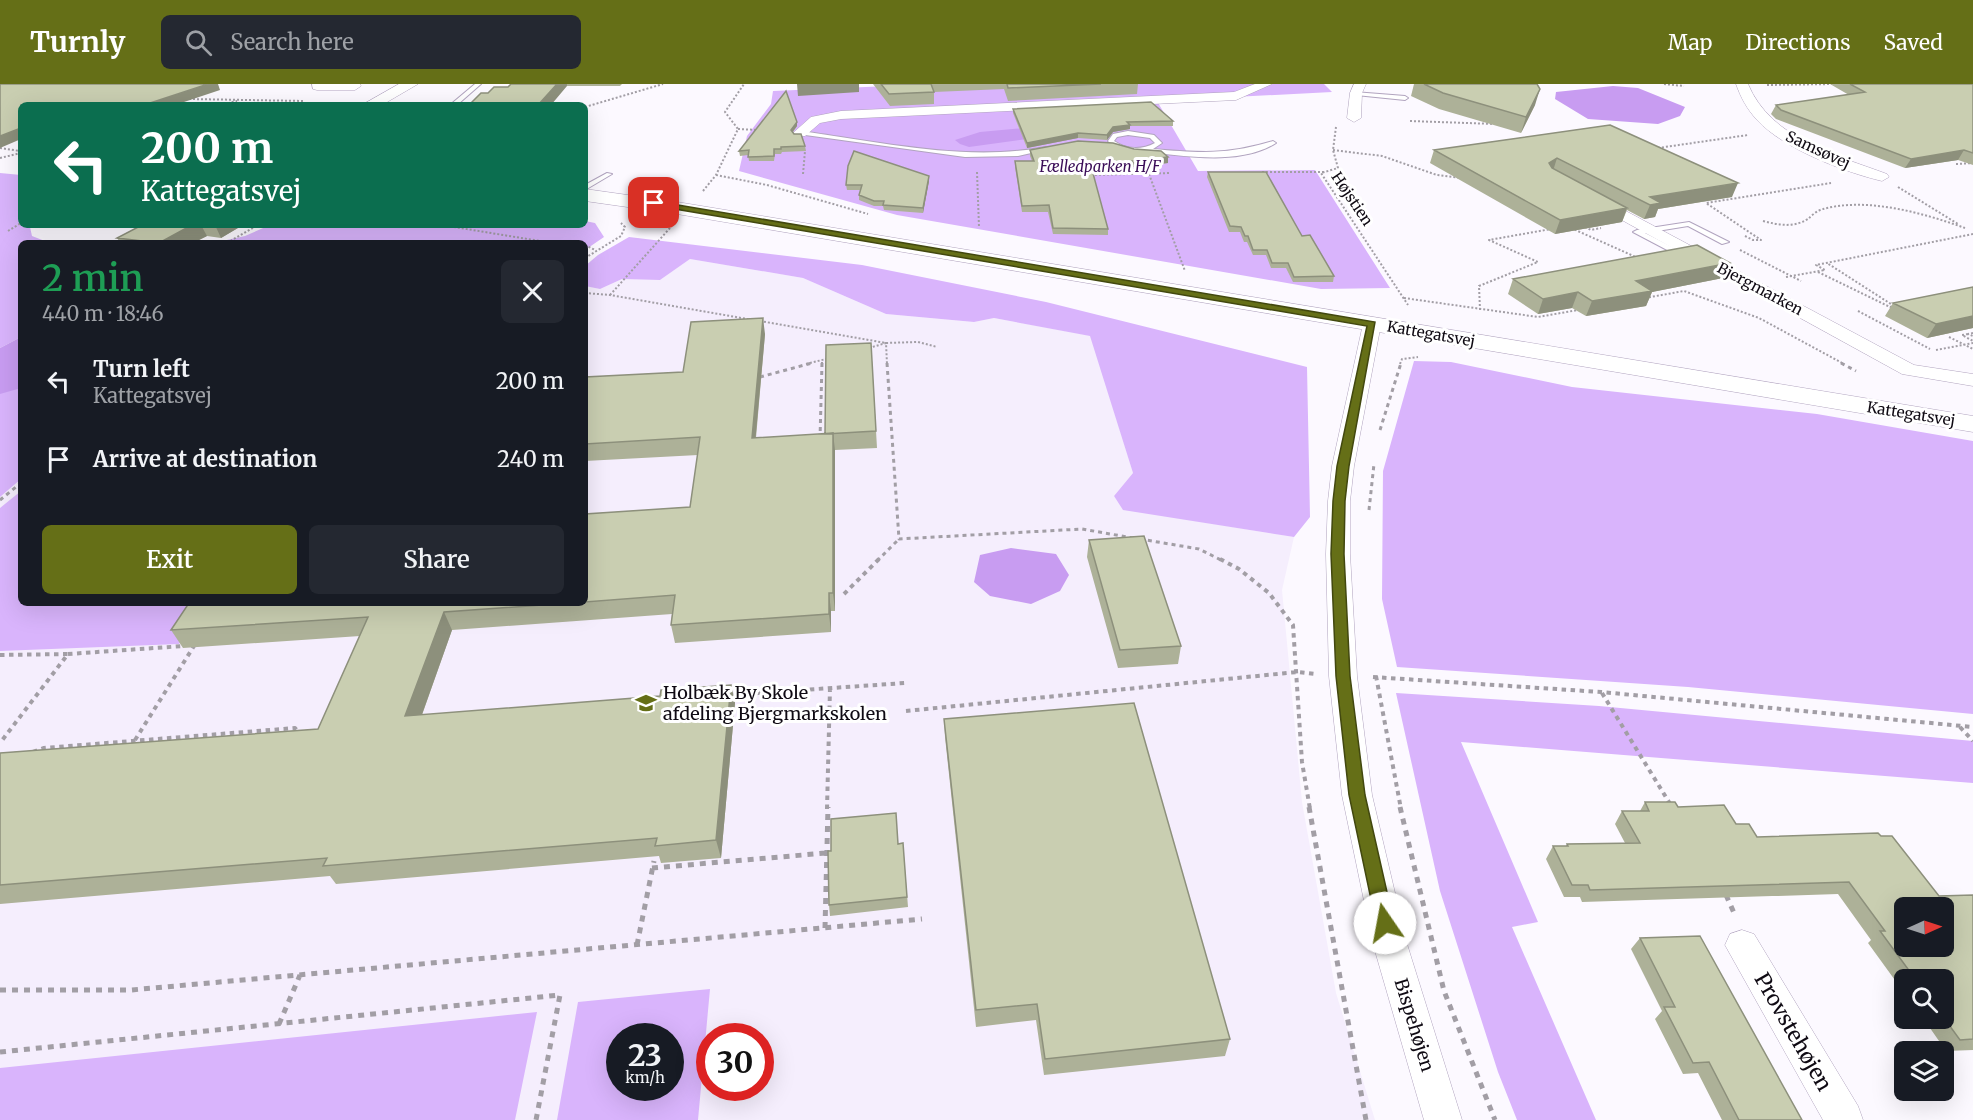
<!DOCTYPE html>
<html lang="en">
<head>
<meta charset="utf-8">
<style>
	body { margin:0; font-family:Merriweather,serif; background:#242831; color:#f1f3f6; height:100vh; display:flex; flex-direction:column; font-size:22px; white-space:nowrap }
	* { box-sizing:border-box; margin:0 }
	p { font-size:20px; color:#9ea1a6 }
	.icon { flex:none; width:33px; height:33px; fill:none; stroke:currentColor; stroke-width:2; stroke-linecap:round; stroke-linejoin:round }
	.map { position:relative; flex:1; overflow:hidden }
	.drawer { position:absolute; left:18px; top:156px; width:570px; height:366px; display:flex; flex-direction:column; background:#171b24; border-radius:9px; box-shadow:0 6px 24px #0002 }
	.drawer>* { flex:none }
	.top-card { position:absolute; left:18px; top:18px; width:570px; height:126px; border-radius:9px; box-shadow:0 6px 24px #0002; background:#0b6e4f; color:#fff; overflow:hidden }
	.needle { width:39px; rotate:87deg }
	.tools { position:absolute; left:1894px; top:813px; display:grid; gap:12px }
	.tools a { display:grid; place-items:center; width:60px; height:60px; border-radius:9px; background:#171b24; box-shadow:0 6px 24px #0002; font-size:30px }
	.speed { position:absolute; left:606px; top:939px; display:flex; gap:12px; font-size:30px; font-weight:700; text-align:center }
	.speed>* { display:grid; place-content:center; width:78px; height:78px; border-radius:50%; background:#171b24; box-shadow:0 6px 24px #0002; line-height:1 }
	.speed small { font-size:15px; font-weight:400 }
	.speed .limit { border:9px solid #d22; background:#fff; color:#111 }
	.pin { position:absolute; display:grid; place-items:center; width:51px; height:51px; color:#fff; margin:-26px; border-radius:12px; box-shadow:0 3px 9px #0006 }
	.me { position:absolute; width:66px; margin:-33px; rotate:348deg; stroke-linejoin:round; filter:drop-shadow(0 0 4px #0008) }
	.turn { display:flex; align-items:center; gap:21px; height:126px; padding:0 24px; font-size:27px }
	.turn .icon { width:78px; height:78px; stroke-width:2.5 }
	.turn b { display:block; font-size:42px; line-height:51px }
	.round { display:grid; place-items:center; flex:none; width:63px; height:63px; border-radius:9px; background:#242831 }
	.overview { display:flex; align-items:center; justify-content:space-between; height:102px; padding:0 24px }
	h1 { font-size:36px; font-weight:600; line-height:45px; color:#1e9e55 }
	.action { display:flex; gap:12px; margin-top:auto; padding:12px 24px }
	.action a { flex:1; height:69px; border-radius:9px; background:#656f17; color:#fff; font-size:24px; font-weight:600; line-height:69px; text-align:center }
	.action a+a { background:#242831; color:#f1f3f6 }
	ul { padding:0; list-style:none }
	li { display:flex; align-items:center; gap:18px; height:78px; padding:0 24px }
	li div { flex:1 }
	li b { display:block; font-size:22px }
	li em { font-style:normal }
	header { display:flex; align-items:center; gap:36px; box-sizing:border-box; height:84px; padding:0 30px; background:#656f17; color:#fff }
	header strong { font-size:28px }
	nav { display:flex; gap:33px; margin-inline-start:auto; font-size:21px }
	.search { width:420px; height:54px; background:#242831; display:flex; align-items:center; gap:15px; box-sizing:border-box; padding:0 21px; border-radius:9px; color:#9ea1a6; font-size:22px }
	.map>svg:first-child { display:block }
	.built { fill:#f5eefd; fill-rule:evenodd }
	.green { fill:#d9b4fc; fill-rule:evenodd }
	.water { fill:#c89cf1 }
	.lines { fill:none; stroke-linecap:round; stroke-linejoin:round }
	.service-casing { stroke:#b1a4bf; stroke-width:2 }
	.minor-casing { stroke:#b1a4bf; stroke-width:1 }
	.tertiary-casing { stroke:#b1a4bf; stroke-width:1 }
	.path-far3 { stroke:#a29ea5; stroke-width:2; stroke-dasharray:2 2; stroke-linecap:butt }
	.path-far2 { stroke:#a29ea5; stroke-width:3; stroke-dasharray:4 4; stroke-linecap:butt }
	.path-far1 { stroke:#a29ea5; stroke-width:4; stroke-dasharray:4.5 4.5; stroke-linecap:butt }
	.path { stroke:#a29ea5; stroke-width:5; stroke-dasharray:6 6; stroke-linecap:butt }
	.service { fill:#fff; fill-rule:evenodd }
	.minor { fill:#fff; fill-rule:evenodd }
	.tertiary { fill:#fff; fill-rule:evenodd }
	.wall { fill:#adb198 }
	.shaded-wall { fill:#8d907c }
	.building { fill:#c9ceb1; stroke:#8d907c; stroke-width:1.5; fill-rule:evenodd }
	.route { fill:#656f17; stroke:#42480f; stroke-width:1.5 }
	.labels { text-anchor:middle; stroke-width:6; stroke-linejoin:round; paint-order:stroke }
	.far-street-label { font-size:15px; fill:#0f0a13; stroke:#fff }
	.far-park-label { font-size:15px; font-style:italic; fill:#3a0c57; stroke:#fff }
	.poi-label { font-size:18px; fill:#0f0a13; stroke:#fff; text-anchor:start }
	.street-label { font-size:18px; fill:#0f0a13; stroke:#fff }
	.near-street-label { font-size:21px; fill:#0f0a13; stroke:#fff }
</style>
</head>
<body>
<header>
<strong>Turnly</strong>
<div class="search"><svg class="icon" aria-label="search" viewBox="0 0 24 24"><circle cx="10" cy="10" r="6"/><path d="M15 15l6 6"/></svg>Search here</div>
<nav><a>Map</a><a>Directions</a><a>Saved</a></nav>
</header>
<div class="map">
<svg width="1973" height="1036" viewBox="0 0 1973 1036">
	<rect width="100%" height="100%" fill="#fcf9ff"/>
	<path class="built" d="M690 175 803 194 886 230 974 238 994 234 1091 252 1133 389 1114 412 1123 425 1294 453 1282 506 1302 718 1336 909 1375 1036H0V413L21 395V519H585V202L600 205 622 195 660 196ZM620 952H670V1004H620ZM710 952H760V1004H710Z"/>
	<path class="green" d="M935 0H1324L1332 8 1157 17 1198 87 1315 86 1390 204 1321 205 897 131 739 87 747 52 771 20 773 7Z
		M0 89 21 91V141H32L30 143 32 152 50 159H21V253L0 264Z
		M585 137 595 139 604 153 585 166V159H213L245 152 270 141H585Z
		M629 153 862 181 1046 218 1307 283 1310 433 1294 453 1123 426 1114 412 1133 389 1090 252 994 234 974 238 886 230 803 194 690 175 660 196 622 195 600 205 585 202V182L598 171Z
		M1414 277 1451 278 1572 303 1817 330 1973 357V630L1688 603 1397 583 1382 515 1383 387Z
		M21 297V395L0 413V300Z
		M21 407V519H204L179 560 0 567V424Z
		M1396 609 1599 622 1973 657V699L1461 658 1538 838 1512 843 1596 1036H1517L1498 988 1440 807Z
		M710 905 698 1036H557L578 918ZM620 952H670V1004H620Z
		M537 928 515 1036H0V984Z"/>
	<path class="water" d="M1613 2 1638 4 1685 23 1680 32 1658 40 1588 35 1555 15 1556 8Z
		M1025 44 1041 53 969 63 960 60 955 56 980 48Z
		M21 253V304L0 310V264Z
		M1011 464 1056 470 1069 491 1060 507 1031 520 990 512 974 498 980 471Z"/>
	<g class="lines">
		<defs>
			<path id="service" d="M475 0H481L457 21H450Z
				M1354 8 1405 12 1408 14 1405 16 1356 11Z
				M800 47C881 58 965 78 1046 63L1049 65 1018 72 965 73 798 50V48Z
				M1128 47 1154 51 1162 59 1153 65C1200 69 1227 71 1273 57L1276 59C1243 80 1193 73 1156 69 1139 67 1121 71 1108 57L1113 50ZM1128 51 1150 54 1155 59C1142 66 1127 66 1114 57L1117 53Z
				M607 89 612 90 585 106V101Z
				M1689 138 1729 158 1722 160 1688 142 1645 149 1674 164V168H1671L1633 148 1637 146Z"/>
			<path id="minor" d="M312 0H360L361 2 355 6H317L313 5Z
				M1255 0H1272L1236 16 841 35 820 39 805 52H795L793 49 811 33 841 27 1234 8Z
				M1354 0H1366L1362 9 1361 34 1354 38 1347 34 1350 9Z
				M1736 0H1748C1771 55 1836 71 1887 90L1889 93 1882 97C1844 88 1784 65 1757 36 1747 25 1741 14 1736 0Z
				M1594 110 1914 281 1973 290V302L1902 290 1589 118 1586 115Z
				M1372 234 1378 236 1381 240 1354 382 1350 417V470L1357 592 1372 711 1407 860 1462 1036H1424L1373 860 1342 711 1329 592 1326 470 1328 417 1332 382 1363 240 1366 236Z
				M1742 846 1754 850 1858 1022 1863 1036H1823L1725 861 1730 850Z"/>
			<path id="tertiary" d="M399 0H418L382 21H362Z
				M585 105 677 118 1973 332V348L677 130 585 117Z"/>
		</defs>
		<use href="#service" class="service-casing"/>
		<use href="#minor" class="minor-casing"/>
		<use href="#tertiary" class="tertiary-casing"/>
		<path class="path-far3" d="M1664 0 1684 2
			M1767 1 1834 0
			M189 15 305 17
			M220 21 237 17
			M585 23 663 0
			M1410 37 1495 40
			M1336 43 1333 66 1338 84 1321 89 1408 221
			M738 45 758 46
			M0 64 20 67
			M1658 64 1748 51
			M1333 66 1382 72 1437 91 1461 94
			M0 74 21 69
			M1956 80 1973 79
			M977 88 979 143
			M1262 88H1325
			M803 90 805 67
			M1149 90 1185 187
			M716 91 767 101 868 130
			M1091 91 1170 89
			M1898 103 1958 140
			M703 107 716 91 738 45 725 28 744 0
			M1763 137C1779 141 1793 144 1808 135 1812 131 1818 126 1823 125 1868 113 1923 129 1965 144
			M442 141 552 159
			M1585 143 1591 146 1601 144
			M1571 144 1638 174
			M8 147 21 139
			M1745 152 1753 156H1761L1706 119 1831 99
			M227 159 258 141
			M585 161 595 166
			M1740 166 1801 197
			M585 174 621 152 625 143 621 139
			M1818 188 1890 223 1894 222 1827 179
			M1786 193 1825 186 1816 181 1973 150
			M585 209 610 211 753 236
			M610 211 670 144
			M1404 214 1538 233 1578 226
			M1645 214 1684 207 1759 234 1844 280
			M1480 226 1479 202 1538 178 1489 156 1551 145
			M1858 227 1930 265
			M760 237 886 259 918 258 937 263
			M1973 249 1968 250 1973 252
			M1968 250 1962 251 1973 257
			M1949 253 1973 265
			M869 264 886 259 887 280
			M1936 266 1973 259
			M806 280 830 274
			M822 280V276
			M1400 280 1402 275 1418 273"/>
		<path class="path-far2" d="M887 279 899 455 1082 445 1133 454
			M1841 279 1856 287
			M760 293 812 279
			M1380 346 1401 279
			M820 355 822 279
			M0 416 21 399
			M1369 426 1374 380
			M1140 455 1199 465 1223 477
			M877 477 899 455"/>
		<path class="path-far1" d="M1220 475 1239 485 1269 509 1293 541 1302 678 1310 725
			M844 510 879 475
			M68 570 184 562
			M0 571 68 570 0 659
			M1376 592 1401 725
			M1373 593 1601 608 1973 643
			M1602 609 1672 723
			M729 611 905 599
			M906 627 1297 588 1315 590
			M1960 643 1973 657
			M135 656 194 562H192
			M33 668 44 664 295 644 300 650
			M827 725 830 604"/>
		<path class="path" d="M1309 723 1366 1036
			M1400 723 1444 907 1495 1036
			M652 784 826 769
			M1726 811 1735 831
			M825 844 828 723
			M637 861 654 777
			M0 906H131L922 835
			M279 940 300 891
			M0 968 560 911 536 1036"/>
		<use href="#service" class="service"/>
		<use href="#minor" class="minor"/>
		<use href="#tertiary" class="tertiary"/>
	</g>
	<path class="wall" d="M511 0H622L620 2H567L488 9 508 3Z
		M873 0H1138L1137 10 1008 17 1004 5 934 8V20L890 22Z
		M1414 0H1537L1535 21 1521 49 1439 25 1411 12Z
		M1830 0H1973V81L1958 76 1905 84 1776 35 1771 30 1776 21 1849 11Z
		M1013 25 1173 37V42H1130V45L1113 48 1107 56 1078 54 1027 64 1013 29Z
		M797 38V42L793 48 805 62 806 67 782 68 781 70H775L774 77H749L748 71 740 72 739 67Z
		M1610 41 1732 113 1658 125 1655 133 1644 135 1627 126 1622 138 1555 150 1430 79 1434 66Z
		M1030 66 1168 79 1092 88 1108 145V151L1053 150 1048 128H1022L1015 83V77H1032L1030 72Z
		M1208 88 1302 152 1334 192 1333 198H1293L1286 184H1271L1266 171H1253L1247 158H1244L1240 148H1229L1207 93Z
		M929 97 923 129 884 126 883 122H874L859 116V111L861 106H847L846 101Z
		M142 141H243L221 154 207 152 193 159H120L117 154Z
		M1730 179 1723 194 1652 208 1646 222 1586 232 1572 224 1538 230 1508 210 1513 195Z
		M1973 203V244L1927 254 1885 232 1893 219Z
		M765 250 756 354 825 350 871 259 877 364 835 366V527H831V548L675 559 671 541 672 530 452 546 422 631 660 612 731 601 735 619 721 774 661 779 659 772 336 800 330 792 0 820V669L318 645 360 552 183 564 171 546 189 519H585V430L690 423 698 371 585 377V293L683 288Z
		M1089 456 1181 562 1178 580 1118 584 1087 473Z
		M944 635 1230 955 1225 972 1044 991 1036 936 976 943 945 653Z
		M1645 718 1678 723 1736 740 1757 753 1939 812 1973 811V966L1946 967 1923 934H1944V896H1905V910L1868 859 1871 856 1838 810 1582 818 1580 813H1564L1546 775 1553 762H1566L1567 760 1625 759 1615 740 1622 727H1640Z
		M903 759 908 823 830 832 829 821 831 767Z
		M1640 854 1802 1036H1722L1698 989 1683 990 1655 935 1662 927 1631 865Z"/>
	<path class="shaded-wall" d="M208 0H218L220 6 175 21H144Z
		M557 0H567V2L551 21H538Z
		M797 0H859V8L798 12Z
		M1540 5 1535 21 1521 49 1526 33Z
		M797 38V42L791 50V46Z
		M1130 41V45L1113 48 1107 56V51L1113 43Z
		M21 44V55L0 64V52Z
		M1078 49V54L1027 64V59Z
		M1964 66 1958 76 1905 84 1911 75Z
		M1168 73V79L1091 88V82Z
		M1557 74 1553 87 1549 79Z
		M929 92V97L923 129V124Z
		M1738 99 1732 113 1658 125 1655 133 1644 135 1650 121V113Z
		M1627 124 1622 138 1555 150 1560 136Z
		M192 141H201L207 152 193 159H159Z
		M215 141H243L221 154Z
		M1730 179 1723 194 1652 208 1646 222 1586 232 1592 217 1636 197Z
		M1578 208 1572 224 1538 230 1543 215Z
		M1973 232V244L1927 254 1936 240Z
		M763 234 765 250 754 371 752 354Z
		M833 349 835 366V527L833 509Z
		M829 509 831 527V548L829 530Z
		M444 528 452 546 415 650 405 632Z
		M731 601 735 619 721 774 716 756Z"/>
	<path class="building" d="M0 0H208L144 21H21V44L0 52Z
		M511 0H557L538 21H469L481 9H488L494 3H508Z
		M881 0H931L934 8 889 10Z
		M1007 0H1101L1008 4Z
		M1424 0H1537L1540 5 1526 33 1443 9Z
		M1850 0H1973V69L1964 66 1911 75 1781 26 1776 21 1865 8Z
		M786 7 797 38 791 46 794 50H801L805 62 781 63V65H774V72L748 73 749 66 739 67Z
		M1151 18 1173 37 1127 38 1130 41 1113 43 1107 51 1078 49 1027 59 1013 25Z
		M1610 41 1738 99 1650 113 1661 119 1650 121 1557 74 1549 79 1552 84 1627 124 1560 136 1434 66Z
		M1078 57 1113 59 1134 65 1161 67 1168 73 1091 82 1108 145 1053 144 1049 121 1022 122 1015 77H1034L1030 66Z
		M854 67 929 92 923 124 883 121 884 117H874L859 111 862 101H846L848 82Z
		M1208 88H1266L1302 152 1310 151 1334 192 1294 193 1288 179H1272L1267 166H1253L1248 152H1245L1241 143 1230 142Z
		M142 141H192L159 159 117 154Z
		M1697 161 1730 179 1636 197 1652 207 1592 217 1578 208 1543 215 1513 195Z
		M1973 203V232L1936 240 1893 219Z
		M763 234 752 354 833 349V509H829V530L671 541 675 511 585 518V430L690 423 700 353 585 360V293L683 288 691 238Z
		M871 259 876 347 825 350 826 261Z
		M1144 452 1181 562 1120 566 1089 456Z
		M189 519H570L444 528 405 632 660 612 661 606 731 601 716 756 655 762 657 754 323 782 327 774 0 801V669L318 645 368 533 171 546Z
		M1134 619 1230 955 1045 975 1037 920 976 926 944 635Z
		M1645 718H1675L1678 723 1724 721 1736 740H1749L1757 753 1878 749 1881 752H1892L1939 812 1973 811V955L1960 956 1944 934V896H1916L1880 847H1885L1849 798 1590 806 1588 801H1572L1553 762H1568L1567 760 1640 759 1622 727H1649ZM1905 824H1944V862H1905Z
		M896 729 898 760 903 759 907 813 829 821 828 767H831V735Z
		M1700 852 1802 1036H1739L1709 978 1693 979 1664 923H1675L1640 854Z"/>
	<path class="route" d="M654 117 1375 238 1349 382 1345 417 1344 470 1350 592 1365 711 1394 839 1391 845 1385 847 1379 845 1376 839 1349 711 1336 592 1331 470 1333 417 1337 382 1367 242 651 121 650 119Z"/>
	<defs>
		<symbol id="school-bare" viewBox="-9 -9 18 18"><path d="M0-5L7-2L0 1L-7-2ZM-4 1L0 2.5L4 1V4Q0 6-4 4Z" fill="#656f17" stroke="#fff" stroke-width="2.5" paint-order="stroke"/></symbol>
	</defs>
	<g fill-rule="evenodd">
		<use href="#school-bare" x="631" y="604" width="30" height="30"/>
	</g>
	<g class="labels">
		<g class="far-street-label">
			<text transform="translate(1818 66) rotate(25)" y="5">Samsøvej</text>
			<text transform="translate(1352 115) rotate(56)" y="5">Højstien</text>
			<text transform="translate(1760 205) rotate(28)" y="5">Bjergmarken</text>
			<text transform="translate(1431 250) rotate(10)" y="5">Kattegatsvej</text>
			<text transform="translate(1911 330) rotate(9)" y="5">Kattegatsvej</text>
		</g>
		<g class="far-park-label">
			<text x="1100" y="88">Fælledparken H/F</text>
		</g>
		<g class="poi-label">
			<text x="663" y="615">Holbæk By Skole<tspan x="663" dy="21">afdeling Bjergmarkskolen</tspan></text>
		</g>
		<g class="street-label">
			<text transform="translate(1414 941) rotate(73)" y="6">Bispehøjen</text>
		</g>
		<g class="near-street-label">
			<text transform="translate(1793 948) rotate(60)" y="7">Provstehøjen</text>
		</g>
	</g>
</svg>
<div class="tools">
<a><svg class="needle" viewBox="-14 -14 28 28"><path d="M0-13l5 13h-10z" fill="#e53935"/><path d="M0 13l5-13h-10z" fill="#9ea1a6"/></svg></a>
<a><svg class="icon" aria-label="search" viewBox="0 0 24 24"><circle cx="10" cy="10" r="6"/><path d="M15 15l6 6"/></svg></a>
<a><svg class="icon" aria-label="layers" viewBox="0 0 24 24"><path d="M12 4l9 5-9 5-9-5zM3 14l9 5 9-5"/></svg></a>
</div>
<div class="speed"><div>23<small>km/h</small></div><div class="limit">30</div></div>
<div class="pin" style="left:654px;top:119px;background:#d93025"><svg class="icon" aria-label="arrive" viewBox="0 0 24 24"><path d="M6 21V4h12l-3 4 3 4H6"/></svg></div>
<svg class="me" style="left:1385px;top:839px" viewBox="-20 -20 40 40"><circle r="19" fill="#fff"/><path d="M0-13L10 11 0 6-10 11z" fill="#656f17"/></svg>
<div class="top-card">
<div class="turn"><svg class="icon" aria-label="left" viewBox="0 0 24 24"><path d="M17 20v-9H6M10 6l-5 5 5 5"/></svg><div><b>200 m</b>Kattegatsvej</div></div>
</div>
<section class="drawer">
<div class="overview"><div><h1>2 min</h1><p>440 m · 18:46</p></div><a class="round"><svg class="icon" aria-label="close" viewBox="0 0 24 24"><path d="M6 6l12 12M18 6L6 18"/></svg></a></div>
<ul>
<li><svg class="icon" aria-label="left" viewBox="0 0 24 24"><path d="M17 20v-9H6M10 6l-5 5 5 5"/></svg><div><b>Turn left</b><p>Kattegatsvej</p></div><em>200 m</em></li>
<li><svg class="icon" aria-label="arrive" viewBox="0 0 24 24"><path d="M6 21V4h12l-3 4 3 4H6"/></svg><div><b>Arrive at destination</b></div><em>240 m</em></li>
</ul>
<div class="action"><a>Exit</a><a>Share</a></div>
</section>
</div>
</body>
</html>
